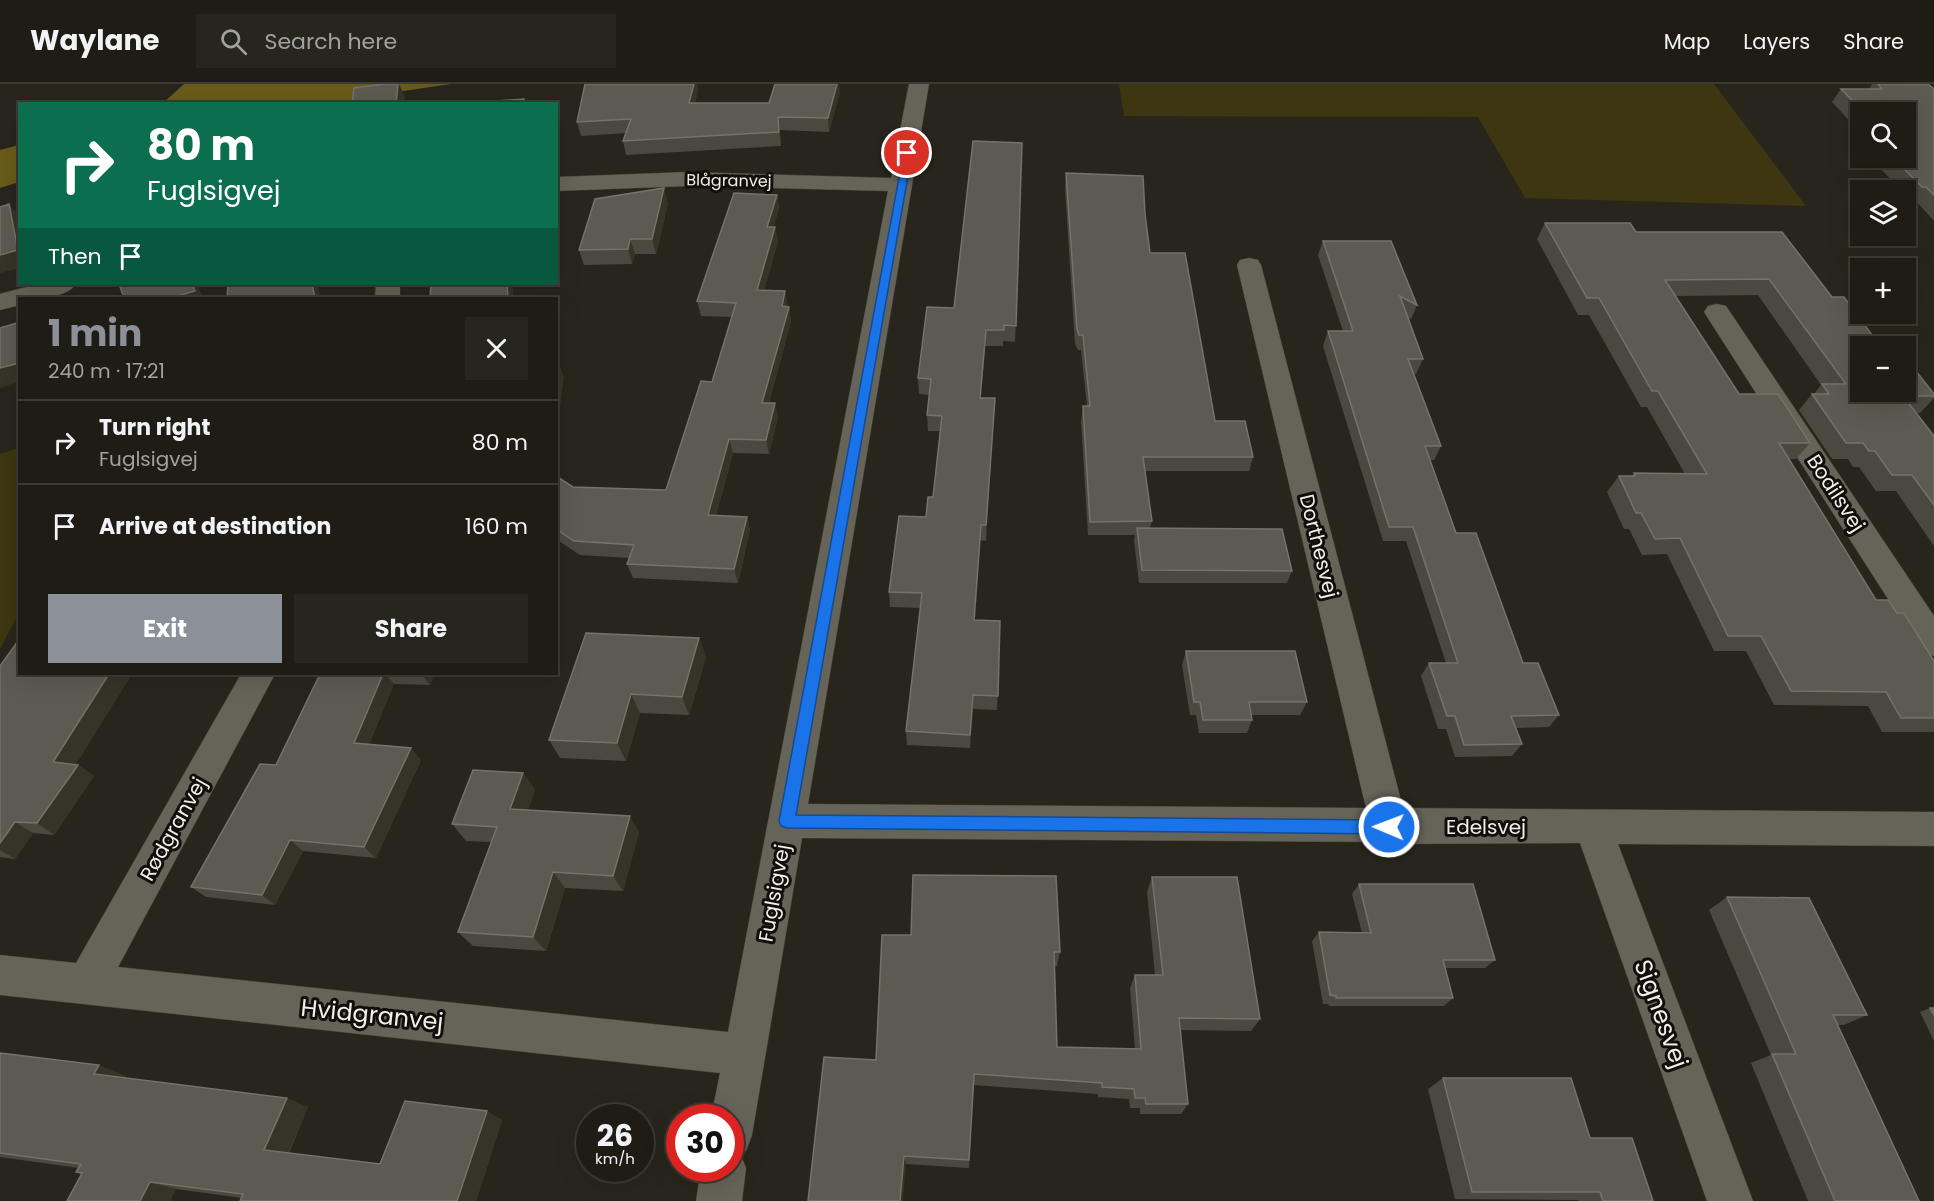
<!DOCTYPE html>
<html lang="en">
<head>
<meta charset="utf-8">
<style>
	body { margin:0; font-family:Poppins,sans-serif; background:#26251e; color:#f1f3f6; height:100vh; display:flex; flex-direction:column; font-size:22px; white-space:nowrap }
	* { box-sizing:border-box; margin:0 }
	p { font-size:20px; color:#a1a1a0 }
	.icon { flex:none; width:33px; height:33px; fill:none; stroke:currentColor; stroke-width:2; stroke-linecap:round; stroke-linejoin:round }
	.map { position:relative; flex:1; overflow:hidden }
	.drawer { position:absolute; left:18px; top:213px; width:540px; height:378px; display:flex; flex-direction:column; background:#1e1c15; border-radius:0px; box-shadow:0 6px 24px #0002,0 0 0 2px #3c3a34 }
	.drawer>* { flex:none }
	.hud { position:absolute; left:18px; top:18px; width:540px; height:183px; border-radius:0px; box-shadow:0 6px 24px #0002,0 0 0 2px #3c3a34; background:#0b6e4f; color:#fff; overflow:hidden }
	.controls { position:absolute; left:1850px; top:18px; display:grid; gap:12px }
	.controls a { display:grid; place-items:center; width:66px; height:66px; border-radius:0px; background:#1e1c15; box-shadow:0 6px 24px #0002,0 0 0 2px #3c3a34; font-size:30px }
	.speed { position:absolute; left:576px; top:1020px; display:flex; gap:12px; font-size:30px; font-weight:700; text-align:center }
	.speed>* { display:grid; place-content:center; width:78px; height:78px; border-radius:50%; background:#1e1c15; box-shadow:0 6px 24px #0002,0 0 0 2px #3c3a34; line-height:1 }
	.speed small { font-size:15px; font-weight:400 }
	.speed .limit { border:9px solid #d22; background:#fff; color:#111 }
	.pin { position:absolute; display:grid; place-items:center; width:51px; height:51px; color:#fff; margin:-26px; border:3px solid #fff; border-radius:50%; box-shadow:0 2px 6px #0007 }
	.me { position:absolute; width:66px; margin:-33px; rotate:271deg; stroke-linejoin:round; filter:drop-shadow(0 0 4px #0008) }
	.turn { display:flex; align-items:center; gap:21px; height:126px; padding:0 30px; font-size:27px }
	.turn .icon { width:78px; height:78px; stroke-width:2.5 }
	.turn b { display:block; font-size:42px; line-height:51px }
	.then { display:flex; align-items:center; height:57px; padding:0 30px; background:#0003; gap:12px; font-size:22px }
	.round { display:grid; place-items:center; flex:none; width:63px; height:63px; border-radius:0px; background:#26251e }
	.overview { display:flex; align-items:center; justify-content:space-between; height:102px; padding:0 30px }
	h1 { font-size:36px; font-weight:700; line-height:45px; color:#8c9099 }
	.primary-button { display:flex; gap:12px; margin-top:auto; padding:12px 30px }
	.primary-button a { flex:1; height:69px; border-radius:0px; background:#8c9099; color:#fff; font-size:24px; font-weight:700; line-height:69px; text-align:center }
	.primary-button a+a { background:#26251e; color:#f1f3f6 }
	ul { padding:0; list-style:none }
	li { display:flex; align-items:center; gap:18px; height:84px; padding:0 30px; border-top:2px solid #3c3a34 }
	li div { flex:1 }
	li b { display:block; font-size:22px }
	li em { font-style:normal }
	header { display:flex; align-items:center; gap:36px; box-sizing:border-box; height:84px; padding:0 30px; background:#1e1c15; border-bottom:2px solid #3c3a34 }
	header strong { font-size:28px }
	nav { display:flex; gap:33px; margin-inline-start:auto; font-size:21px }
	.search { width:420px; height:54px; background:#26251e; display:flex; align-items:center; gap:15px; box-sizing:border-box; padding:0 21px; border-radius:0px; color:#a1a1a0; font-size:22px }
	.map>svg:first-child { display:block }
	.green { fill:#3e3610 }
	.forest { fill:#695b1a }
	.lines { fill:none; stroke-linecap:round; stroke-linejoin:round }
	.street-casing { stroke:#424038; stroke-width:1 }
	.street { fill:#666358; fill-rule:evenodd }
	.wall { fill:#4b493f }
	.shaded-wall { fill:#363429 }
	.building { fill:#5d5b51; stroke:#747269; stroke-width:1.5 }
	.route { fill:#1a73e8; stroke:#114b97; stroke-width:1.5 }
	.labels { text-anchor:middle; stroke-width:6; stroke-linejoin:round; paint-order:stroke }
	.far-street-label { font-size:16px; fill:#f0efe8; stroke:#100f0b }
	.street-label { font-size:20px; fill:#f0efe8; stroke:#100f0b }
	.near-street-label { font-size:24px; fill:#f0efe8; stroke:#100f0b }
</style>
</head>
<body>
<header>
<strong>Waylane</strong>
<div class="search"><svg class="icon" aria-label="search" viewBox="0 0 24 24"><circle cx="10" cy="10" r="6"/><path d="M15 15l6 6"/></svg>Search here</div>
<nav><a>Map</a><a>Layers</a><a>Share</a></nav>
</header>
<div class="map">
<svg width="1934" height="1117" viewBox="0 0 1934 1117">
	<rect width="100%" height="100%" fill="#28261c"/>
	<path class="green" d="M1119 0H1714L1806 122 1525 114 1478 33 1124 32Z
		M19 364V529L0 565V370Z"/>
	<path class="forest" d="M184 0H451L383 10 344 19 162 20Z
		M19 61V98L0 104V66Z"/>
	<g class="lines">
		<defs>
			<path id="street" d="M909 0H929L808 720 1366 724 1237 181 1240 176 1249 174 1258 176 1261 181 1403 724 1934 728V762L1618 760 1753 1117H1707L1580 759 1389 760 1384 758 802 754 752 1051 746 1067 740 1069 746 1084 742 1117H696L701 1084H730V1034H711L720 989 0 911V871L76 879 241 590H275L118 883 728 948 888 107 688 102 556 107V93L688 88 891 94Z
				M38 200H76C66 215 36 214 20 214V221L0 226V210Z
				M376 200H400V214H375Z
				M1717 220 1726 222 1934 532V572L1922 568 1704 228 1708 222Z"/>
		</defs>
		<use href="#street" class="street-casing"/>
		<use href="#street" class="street"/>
	</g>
	<path class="wall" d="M585 0H697L698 6 695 19H769L840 8 829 48 780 46 781 62 626 71 623 57 626 49 581 52 577 38Z
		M1872 0H1928L1934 5V137L1915 116H1911L1905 110V106H1901L1870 74H1905V28H1860V48L1832 18 1841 5H1869Z
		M1022 59 1015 258 1003 257V262H985L981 314H995L994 330 986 457 980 456 975 536 1000 537 997 626 973 625 970 664 907 661 906 647 921 524 890 523 889 508 926 433 933 413 940 347H928L927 331 930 311 919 310 918 294 954 224Z
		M1066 89 1145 130 1150 169 1215 337 1253 373 1249 387H1145L1152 437 1150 444 1292 487 1287 499H1139L1134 456 1135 451H1088L1081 337 1083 322H1087L1081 266H1078L1075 260 1065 104Z
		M777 111 779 125 773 143 778 157 764 206 785 207 787 223H789L791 237 769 319 778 333 769 370 733 369 716 431 747 433 750 446 738 499 633 494 627 480 630 474 580 471 556 455V392L573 403 666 406 712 298 732 233 701 232 697 217Z
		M668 119 656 170H635L632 180 584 181 579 166Z
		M1545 139 1636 148 1832 213 1934 310V314L1920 329H1916L1934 352V462L1896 407H1876L1859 383H1853L1848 375H1832L1799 326 1812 310H1814L1821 301 1758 211 1676 212 1739 310 1810 359 1796 375H1789L1876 516 1897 529 1934 577V648H1882L1868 622 1774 621 1746 567H1714L1667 470 1642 471 1629 445H1624L1607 408 1619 392H1632L1634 389 1685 390 1647 323H1641L1589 231H1578L1537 155Z
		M1323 157 1417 221 1411 235 1408 234 1423 275 1416 290H1413L1441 362 1434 376H1430L1456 449 1523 579 1559 631 1549 643 1516 644 1522 660 1512 672 1455 673 1446 645H1438L1421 592 1429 579H1446L1406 457H1383L1323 262 1328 247H1343L1318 171Z
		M699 554 706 573 689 631 640 629 626 677 560 674 549 656Z
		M1186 567 1307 618 1300 631H1251L1252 636 1247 649H1199L1196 631H1190L1182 581Z
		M0 582 20 590H132L75 680 78 681 94 692 54 751 33 749 15 775 0 773Z
		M320 590H434L430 601 394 600 369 660 421 676 376 774 303 767 275 821 206 813 191 803 276 681Z
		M523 689 535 706 528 726 639 748 623 807 565 804 546 867 473 862 458 848 491 758 466 757 452 740Z
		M1152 793 1260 935 1251 947 1180 946 1188 1020 1181 1030H1140V1024H1130L1129 1015 1098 1013V1010L974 1001 969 1084 906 1080 876 976 882 851 1060 868 1057 882H1055L1057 963 1135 965 1130 904 1135 891H1155L1147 808Z
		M1359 800 1495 876 1485 884H1445L1453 914 1444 922H1329L1328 920H1323L1312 857 1319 848 1362 849 1352 810Z
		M1727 813 1867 931 1844 941H1838L1919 1117H1808L1751 979 1771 971 1709 826Z
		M1930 924H1934V957L1920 928Z
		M0 969 126 992 125 994 308 1023 289 1069 380 1080 502 1036 476 1117H240L242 1114 176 1105 82 1090 76 1088 79 1084 0 1073Z
		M1443 994 1590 1054 1653 1117H1579L1578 1116 1455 1115 1428 1005Z"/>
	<path class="shaded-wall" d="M398 0H399L405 13 404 20H396Z
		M694 0H697L698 6 692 33 689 19Z
		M837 0H839L840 8 829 48 828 34Z
		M778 33 780 46 781 62 779 48Z
		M664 104 668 119 656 170 652 155Z
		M777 111 779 125 769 157 767 143Z
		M9 120 20 133V184L0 189V171Z
		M775 143 778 157 760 220 757 206Z
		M630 155 635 170 632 180 628 165Z
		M192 200H197L203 214H170Z
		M312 200H317L321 214H315Z
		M507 200H513V214H508Z
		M785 207 788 221 784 237 782 222Z
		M789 223 791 237 765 333 762 319Z
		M986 246 985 262 980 330V314Z
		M20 279V297L0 304V284Z
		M558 279 564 293 556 351V292Z
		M995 314 994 330 986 457V441Z
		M775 319 778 333 769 370 766 356Z
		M729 355 733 369 712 445 708 431Z
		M747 433 750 446 738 499 734 485Z
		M981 441 980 456 974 551V536Z
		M699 554 706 573 689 631 682 613Z
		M109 590H132L70 690 53 678Z
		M383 590H386L394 600 365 671 354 659Z
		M421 590H434L430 601Z
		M631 610 640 629 626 677 617 659Z
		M973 611V625L970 664V651Z
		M411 664 421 676 376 774 364 763Z
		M78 681 94 692 54 751 37 739Z
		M523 689 535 706 523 741 510 725Z
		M630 732 639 748 623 807 613 792Z
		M15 738 33 749 15 775 0 766V759Z
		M290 756 303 767 275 821 262 811Z
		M553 788 565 804 546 867 533 853Z
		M99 981 126 992 121 1000 94 990Z
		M287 1014 308 1023 286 1074 264 1066Z
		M487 1027 502 1036 476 1117H457Z
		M904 1072 906 1080 903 1117H900Z
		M150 1098 176 1105 170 1117H140Z"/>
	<path class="building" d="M385 0H398L396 20H352L354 4Z
		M585 0H694L689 19H769L775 0H837L828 34 778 33 779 48 623 57 631 35 577 38Z
		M1878 0H1928L1934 5V111L1926 103H1922L1893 74H1905V28H1864L1841 5H1882Z
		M524 15 523 20H482V18Z
		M973 57 1022 59 1016 242 1004 241V246H986L980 314H995L986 441H981L974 536 1000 537 998 612 973 611 970 651 906 647 922 509 889 508 899 432 926 433 928 413H933L942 332 927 331 931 295 918 294 927 223 954 224Z
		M1066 89 1143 92 1145 130 1150 169H1185L1215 337H1245L1253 373H1143L1152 437 1090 438 1083 322H1090L1083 251H1079L1077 245Z
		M664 104 652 155H630L628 165 579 166 595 115Z
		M734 109 777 111 767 143H775L757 206 785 207 782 222 789 223 762 319H775L766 356 729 355 708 431 747 433 734 485 627 480 634 461 574 457 556 445V392L573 403 666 406 701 297 712 298 736 219 697 217Z
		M9 120 18 166 0 171V123Z
		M1545 139H1630L1636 148H1782L1832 213H1844L1875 255H1891L1897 262H1860V308H1905V273L1934 310V312H1903L1934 352V421L1912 391H1892L1875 367H1869L1863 359H1846L1812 310H1829L1822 300H1846L1769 195 1665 196 1739 310H1778L1810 359H1779L1876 516H1888L1897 529H1904L1934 577V634H1901L1886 608 1791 607 1761 552H1728L1680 454 1655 455 1641 429H1636L1619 392H1635L1634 389 1707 390 1658 307H1652L1599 214H1587Z
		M1323 157H1391L1417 221 1400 212 1423 275H1408L1441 362H1425L1456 449H1476L1523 579H1538L1559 631 1511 632 1522 660 1464 661 1455 632H1447L1429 579H1458L1413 443H1389L1328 247H1353Z
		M119 200H192L195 207 170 214H124Z
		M228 200H312L315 214H227Z
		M431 200H507L508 214H430Z
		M20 238V279L0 284V244Z
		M556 279H558L556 292Z
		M1137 444 1282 445 1292 487 1142 486Z
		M586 549 699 554 682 613 631 610 617 659 549 656Z
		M20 554V590H109L53 678 78 681 37 739 15 738 0 759V582Z
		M1186 567H1295L1307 618H1249L1252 636H1203L1200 618H1194Z
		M320 590H383L354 659 411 664 364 763 290 756 262 811 191 803 260 680 276 681Z
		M473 686 523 689 510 725 630 732 613 792 553 788 533 853 458 848 497 743 452 740Z
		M913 791 1056 792 1060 868H1054L1057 963 1141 965 1135 891H1163L1152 793H1237L1260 935 1179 934 1188 1020H1146L1145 1014H1135L1134 1005 1102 1003V999L974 990 969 1076 904 1072 900 1117H808L824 973 876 976 882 851H911Z
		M1359 800H1473L1495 876H1443L1453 914H1336V912L1330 911 1319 848 1371 849Z
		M1727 813 1809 814 1867 931H1833L1919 1117H1835L1772 970H1796Z
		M1930 924H1934V931Z
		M0 969 99 981 94 990 287 1014 264 1066 380 1080 405 1017 487 1027 457 1117H240L243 1110 150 1098 140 1117H67L82 1089 76 1088 81 1080 0 1069Z
		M1443 994H1571L1590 1054H1632L1653 1117H1603L1600 1108H1472Z"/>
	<path class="route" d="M904 67 912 69 796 731 1389 736 1395 738 1397 743 1395 748 1389 750 787 744 781 742 779 737Z"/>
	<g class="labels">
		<g class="far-street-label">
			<text transform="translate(729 96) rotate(1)" y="6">Blågranvej</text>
		</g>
		<g class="street-label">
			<text transform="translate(1836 409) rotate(57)" y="7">Bodilsvej</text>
			<text transform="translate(1319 462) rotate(76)" y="7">Dorthesvej</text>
			<text x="1486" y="750">Edelsvej</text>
			<text transform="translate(173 745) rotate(-61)" y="7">Rødgranvej</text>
			<text transform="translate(774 809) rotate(-80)" y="7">Fuglsigvej</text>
		</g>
		<g class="near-street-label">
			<text transform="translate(1661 930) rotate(70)" y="8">Signesvej</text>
			<text transform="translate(372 931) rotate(6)" y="8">Hvidgranvej</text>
		</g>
	</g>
</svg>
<div class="controls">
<a><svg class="icon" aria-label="search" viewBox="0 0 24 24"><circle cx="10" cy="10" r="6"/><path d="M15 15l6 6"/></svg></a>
<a><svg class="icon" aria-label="layers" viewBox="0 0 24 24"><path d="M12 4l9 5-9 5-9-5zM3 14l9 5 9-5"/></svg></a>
<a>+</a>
<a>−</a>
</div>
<div class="speed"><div>26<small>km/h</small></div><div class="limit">30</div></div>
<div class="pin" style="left:907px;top:69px;background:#d93025"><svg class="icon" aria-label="arrive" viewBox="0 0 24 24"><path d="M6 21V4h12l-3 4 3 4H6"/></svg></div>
<svg class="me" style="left:1389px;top:743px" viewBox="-20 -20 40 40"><circle r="17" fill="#1a73e8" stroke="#fff" stroke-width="3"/><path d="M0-11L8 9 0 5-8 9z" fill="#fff"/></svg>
<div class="hud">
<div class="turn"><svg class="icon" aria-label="right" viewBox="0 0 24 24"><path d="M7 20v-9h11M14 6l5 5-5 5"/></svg><div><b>80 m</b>Fuglsigvej</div></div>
<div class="then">Then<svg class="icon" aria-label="arrive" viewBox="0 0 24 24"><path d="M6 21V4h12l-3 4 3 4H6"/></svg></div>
</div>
<section class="drawer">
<div class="overview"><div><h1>1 min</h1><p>240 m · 17:21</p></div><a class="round"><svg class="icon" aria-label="close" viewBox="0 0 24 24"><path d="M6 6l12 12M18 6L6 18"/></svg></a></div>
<ul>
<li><svg class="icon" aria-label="right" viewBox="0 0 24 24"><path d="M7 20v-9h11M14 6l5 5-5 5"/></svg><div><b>Turn right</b><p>Fuglsigvej</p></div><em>80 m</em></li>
<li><svg class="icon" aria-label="arrive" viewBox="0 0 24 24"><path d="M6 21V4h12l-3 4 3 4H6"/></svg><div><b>Arrive at destination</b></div><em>160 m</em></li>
</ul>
<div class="primary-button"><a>Exit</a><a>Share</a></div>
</section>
</div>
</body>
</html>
